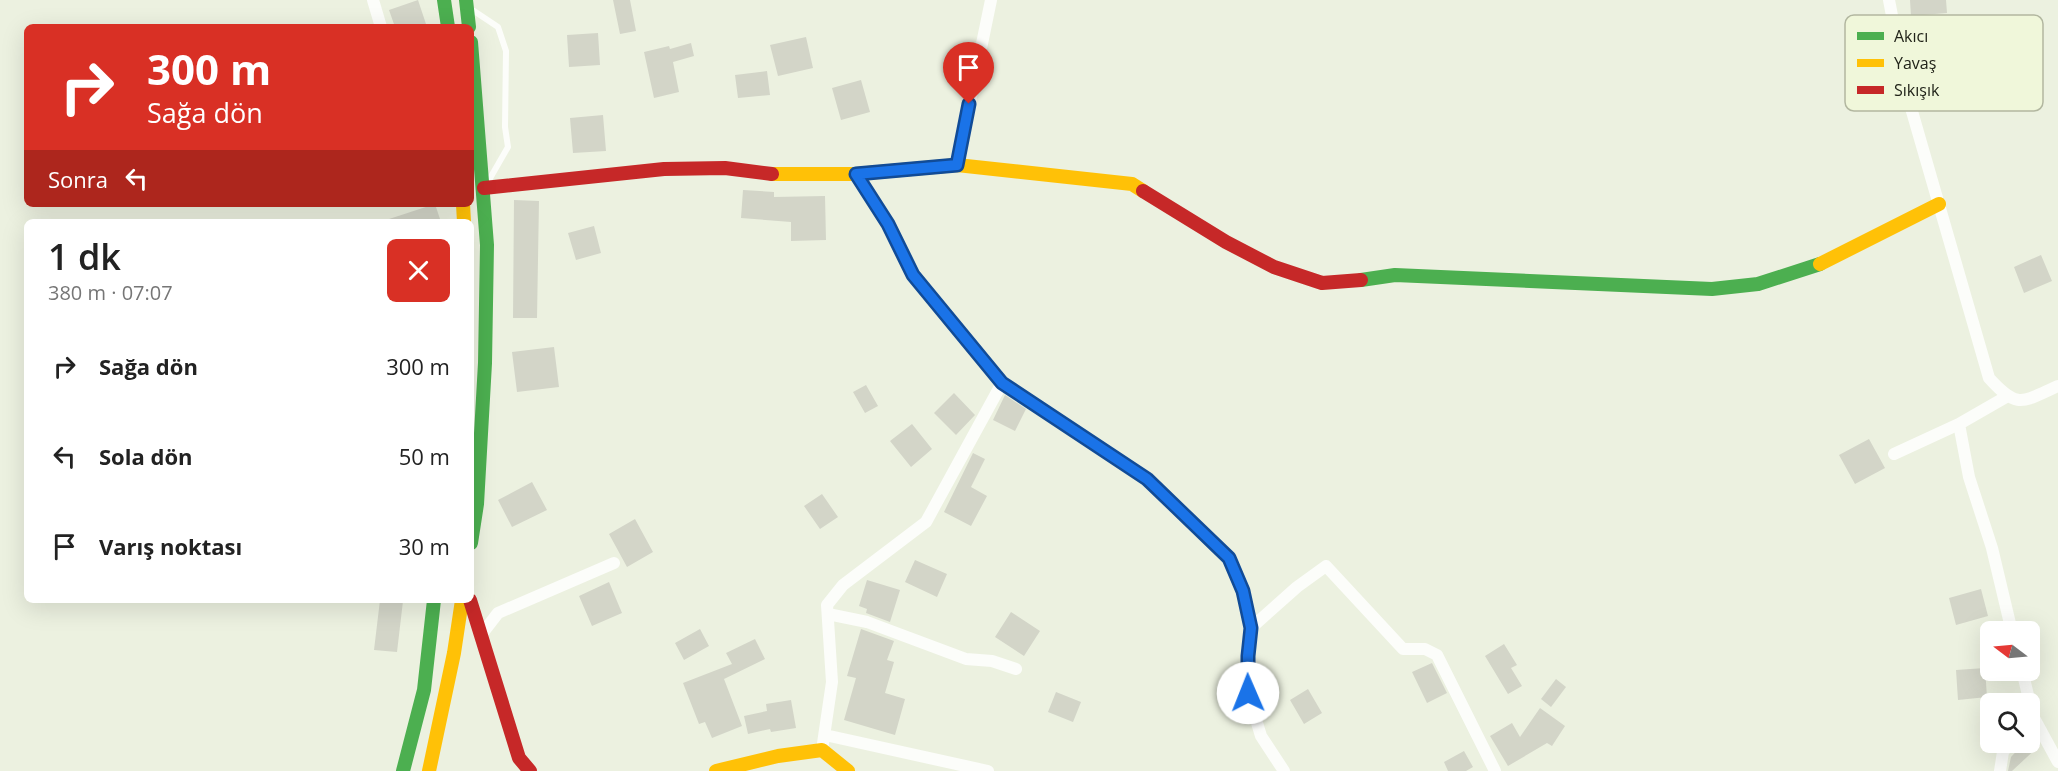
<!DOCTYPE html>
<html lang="tr">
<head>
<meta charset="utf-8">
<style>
	body { margin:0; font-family:"Open Sans",sans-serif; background:#f2f2f2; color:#222; height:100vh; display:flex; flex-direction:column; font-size:22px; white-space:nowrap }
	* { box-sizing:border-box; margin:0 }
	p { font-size:20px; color:#767676 }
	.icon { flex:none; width:33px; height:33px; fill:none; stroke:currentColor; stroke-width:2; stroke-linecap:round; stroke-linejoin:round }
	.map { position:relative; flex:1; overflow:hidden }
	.side { position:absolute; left:24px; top:219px; width:450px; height:384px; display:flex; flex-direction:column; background:#fff; border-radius:9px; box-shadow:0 6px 24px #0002 }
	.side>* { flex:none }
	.top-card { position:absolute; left:24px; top:24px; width:450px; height:183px; border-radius:9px; box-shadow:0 6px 24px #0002; background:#d93025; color:#fff; overflow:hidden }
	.needle { width:39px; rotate:286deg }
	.controls { position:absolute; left:1980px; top:621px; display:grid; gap:12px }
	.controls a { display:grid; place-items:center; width:60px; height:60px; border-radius:9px; background:#fff; box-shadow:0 6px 24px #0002; font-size:30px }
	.pin { position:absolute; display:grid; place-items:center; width:51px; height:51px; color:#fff; margin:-62px -26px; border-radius:50% 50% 50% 0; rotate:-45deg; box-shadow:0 0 6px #0007 }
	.pin .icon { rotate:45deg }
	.me { position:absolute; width:66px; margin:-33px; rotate:359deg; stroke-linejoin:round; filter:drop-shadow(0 0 4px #0008) }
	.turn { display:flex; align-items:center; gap:21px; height:126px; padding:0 24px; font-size:27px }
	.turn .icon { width:78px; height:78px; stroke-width:2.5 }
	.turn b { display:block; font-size:42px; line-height:51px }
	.then { display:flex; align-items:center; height:57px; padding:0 24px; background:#0003; gap:12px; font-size:22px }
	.round { display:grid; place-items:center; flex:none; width:63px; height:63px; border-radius:9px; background:#f2f2f2 }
	.head { display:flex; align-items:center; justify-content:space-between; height:102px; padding:0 24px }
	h1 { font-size:36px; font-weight:600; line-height:45px }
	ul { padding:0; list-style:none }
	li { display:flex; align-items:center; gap:18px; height:90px; padding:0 24px }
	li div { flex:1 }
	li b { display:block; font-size:22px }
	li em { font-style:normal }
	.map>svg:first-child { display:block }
	.building { fill:#d3d5c8 }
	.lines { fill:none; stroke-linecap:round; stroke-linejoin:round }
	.lane { stroke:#fcfdfa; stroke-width:6 }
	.street { stroke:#fcfdfa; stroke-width:12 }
	.fast { stroke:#4caf50; stroke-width:14 }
	.slow { stroke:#ffc107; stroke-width:14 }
	.jam { stroke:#c62828; stroke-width:14 }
	.route-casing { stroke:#114b97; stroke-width:15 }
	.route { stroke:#1a73e8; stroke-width:10 }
	.key { fill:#f0f7da; stroke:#b2b7a0; stroke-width:1.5 }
	.key-label { font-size:16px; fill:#212319 }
</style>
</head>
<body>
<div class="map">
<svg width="2058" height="771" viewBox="0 0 2058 771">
	<rect width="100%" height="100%" fill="#ecf1e0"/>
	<path class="building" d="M418 0 427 27H395L389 10Z
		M613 0H630L636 31 620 34Z
		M1910 0H1946L1947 13 1911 16Z
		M598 33 600 65 569 67 567 35Z
		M806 37 813 68 778 76 770 45Z
		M691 43 694 56 673 62 679 92 654 98 644 52 669 46 670 49Z
		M767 71 770 95 738 98 735 75Z
		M861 80 870 112 841 120 832 88Z
		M603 115 606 151 573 153 570 118Z
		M743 190 774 192V197L825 196 826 240 791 241V222L741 218Z
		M514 200 539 201 537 318H513Z
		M435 204 441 222H386V220Z
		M594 226 601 253 576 260 568 233Z
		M2041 255 2052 281 2024 293 2014 267Z
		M554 347 559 387 517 392 512 352Z
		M866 385 878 406 865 413 853 392Z
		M954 393 975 415 956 435 934 413Z
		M1005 395 1026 409 1015 431 993 420Z
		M912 424 932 449 911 467 890 441Z
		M1869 439 1885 468 1855 484 1839 455Z
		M973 453 985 459 971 487 987 496 971 526 944 512Z
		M532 482 547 510 512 527 498 500Z
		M822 494 838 517 820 529 804 506Z
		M635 519 653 552 627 567 609 534Z
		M915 560 947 574 937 597 905 582Z
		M867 580 900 590 890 622 866 613 867 609 859 606Z
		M609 582 622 613 592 626 579 596Z
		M1981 589 1988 616 1956 625 1949 598Z
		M380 600 403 601 397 652 374 650Z
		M1011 612 1040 631 1024 656 995 637Z
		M700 629 709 646 684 660 675 643Z
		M861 629 894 641 887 660 894 662 885 693 905 699 895 735 844 720 856 678 847 676Z
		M755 639 765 659 724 679 742 726 712 738 705 722 699 724 683 683 732 664 726 653Z
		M1504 644 1517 665 1511 668 1522 686 1508 694 1485 656Z
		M1432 663 1447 693 1427 703 1412 672Z
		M1985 668 1987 697 1958 700 1956 670Z
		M1556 679 1566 687 1551 707 1541 699Z
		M1308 689 1322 713 1304 724 1290 700Z
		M1056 692 1081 702 1073 722 1048 712Z
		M791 700 796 728 771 732 770 729 748 734 744 716 767 711 766 704Z
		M1540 708 1565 726 1552 746 1547 743 1508 766 1490 736 1512 723 1520 737Z
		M2034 735 2040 745 2012 771H2008L2011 757 2025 742H2030V739Z
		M1464 751 1473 767 1466 771H1448L1444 762Z"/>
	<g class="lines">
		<path class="lane" d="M474 11 498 27 506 51 505 127 508 147 489 180"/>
		<path class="street" d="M373 0 381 27
			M1889 0 1907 94 1989 378C2018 410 2022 402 2058 386
			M957 165 991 0
			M856 174 888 224 913 275 1002 383 1147 479 1229 558 1243 590 1251 628 1248 656V693L1261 736 1284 771
			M2006 397 1959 424 1969 477 1992 548 2012 632
			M1894 454 1959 424
			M828 614 867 622 966 659 992 661 1016 669
			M1251 628 1297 587 1326 566 1403 649H1425L1437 655 1495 771
			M481 635 498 613 614 563
			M2022 670 2033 716 2058 762
			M825 735 988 771
			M822 750 832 682 827 605 843 585 926 522 1002 383
			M2000 771 2003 752 2011 742"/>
		<path class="fast" d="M444 0 448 27
			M466 0 469 27
			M471 42 487 245 485 363 477 504 471 543
			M1361 280 1395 275 1712 289 1758 284 1820 264
			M403 771 424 690 434 600"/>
		<path class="slow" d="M772 174H856L957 165 1132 184 1143 191
			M463 204 464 222
			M1820 264 1939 204
			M429 771 454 653 462 600
			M716 771 778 756 822 750 848 771"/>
		<path class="jam" d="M484 188 664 169 725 168 772 174
			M1143 191 1226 242 1274 267 1322 283 1361 280
			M470 600 519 758 530 771"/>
	</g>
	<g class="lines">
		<defs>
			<path id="route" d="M969 104 957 165 856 174 888 224 913 275 1002 383 1147 479 1229 558 1243 591 1251 628 1248 656V693"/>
		</defs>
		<use href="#route" class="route-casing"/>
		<use href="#route" class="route"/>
	</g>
	<rect x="1845" y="15" width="198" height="96" rx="9" class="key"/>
	<rect x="1857" y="32" width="27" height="8" fill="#4caf50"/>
	<rect x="1857" y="59" width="27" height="8" fill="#ffc107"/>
	<rect x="1857" y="86" width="27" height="8" fill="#c62828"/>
	<g class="key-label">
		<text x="1894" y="42">Akıcı</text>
		<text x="1894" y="69">Yavaş</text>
		<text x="1894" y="96">Sıkışık</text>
	</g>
</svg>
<div class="controls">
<a><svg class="needle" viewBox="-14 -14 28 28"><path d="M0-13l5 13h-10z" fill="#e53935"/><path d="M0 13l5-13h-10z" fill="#767676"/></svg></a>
<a><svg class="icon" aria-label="search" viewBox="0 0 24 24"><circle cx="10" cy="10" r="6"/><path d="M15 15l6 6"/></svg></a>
</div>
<div class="pin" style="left:969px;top:104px;background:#d93025"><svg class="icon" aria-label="arrive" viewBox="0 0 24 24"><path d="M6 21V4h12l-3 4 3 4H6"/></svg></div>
<svg class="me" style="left:1248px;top:693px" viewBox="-20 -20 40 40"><circle r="19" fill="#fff"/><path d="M0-13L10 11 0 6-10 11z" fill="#1a73e8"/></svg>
<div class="top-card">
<div class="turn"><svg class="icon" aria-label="right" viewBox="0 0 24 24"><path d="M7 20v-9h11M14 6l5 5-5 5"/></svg><div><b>300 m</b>Sağa dön</div></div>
<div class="then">Sonra<svg class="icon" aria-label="left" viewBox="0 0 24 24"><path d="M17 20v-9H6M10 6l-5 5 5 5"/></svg></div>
</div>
<section class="side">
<div class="head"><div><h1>1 dk</h1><p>380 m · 07:07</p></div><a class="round" style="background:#d93025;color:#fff"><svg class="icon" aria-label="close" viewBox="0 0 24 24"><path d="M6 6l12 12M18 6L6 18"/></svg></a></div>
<ul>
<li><svg class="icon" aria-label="right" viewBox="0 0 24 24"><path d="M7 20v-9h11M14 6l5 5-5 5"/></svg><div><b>Sağa dön</b></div><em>300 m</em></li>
<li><svg class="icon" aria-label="left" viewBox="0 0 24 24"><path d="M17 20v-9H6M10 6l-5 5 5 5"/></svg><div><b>Sola dön</b></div><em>50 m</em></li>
<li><svg class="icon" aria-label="arrive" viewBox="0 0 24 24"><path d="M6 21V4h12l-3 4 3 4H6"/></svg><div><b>Varış noktası</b></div><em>30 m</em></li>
</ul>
</section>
</div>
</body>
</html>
